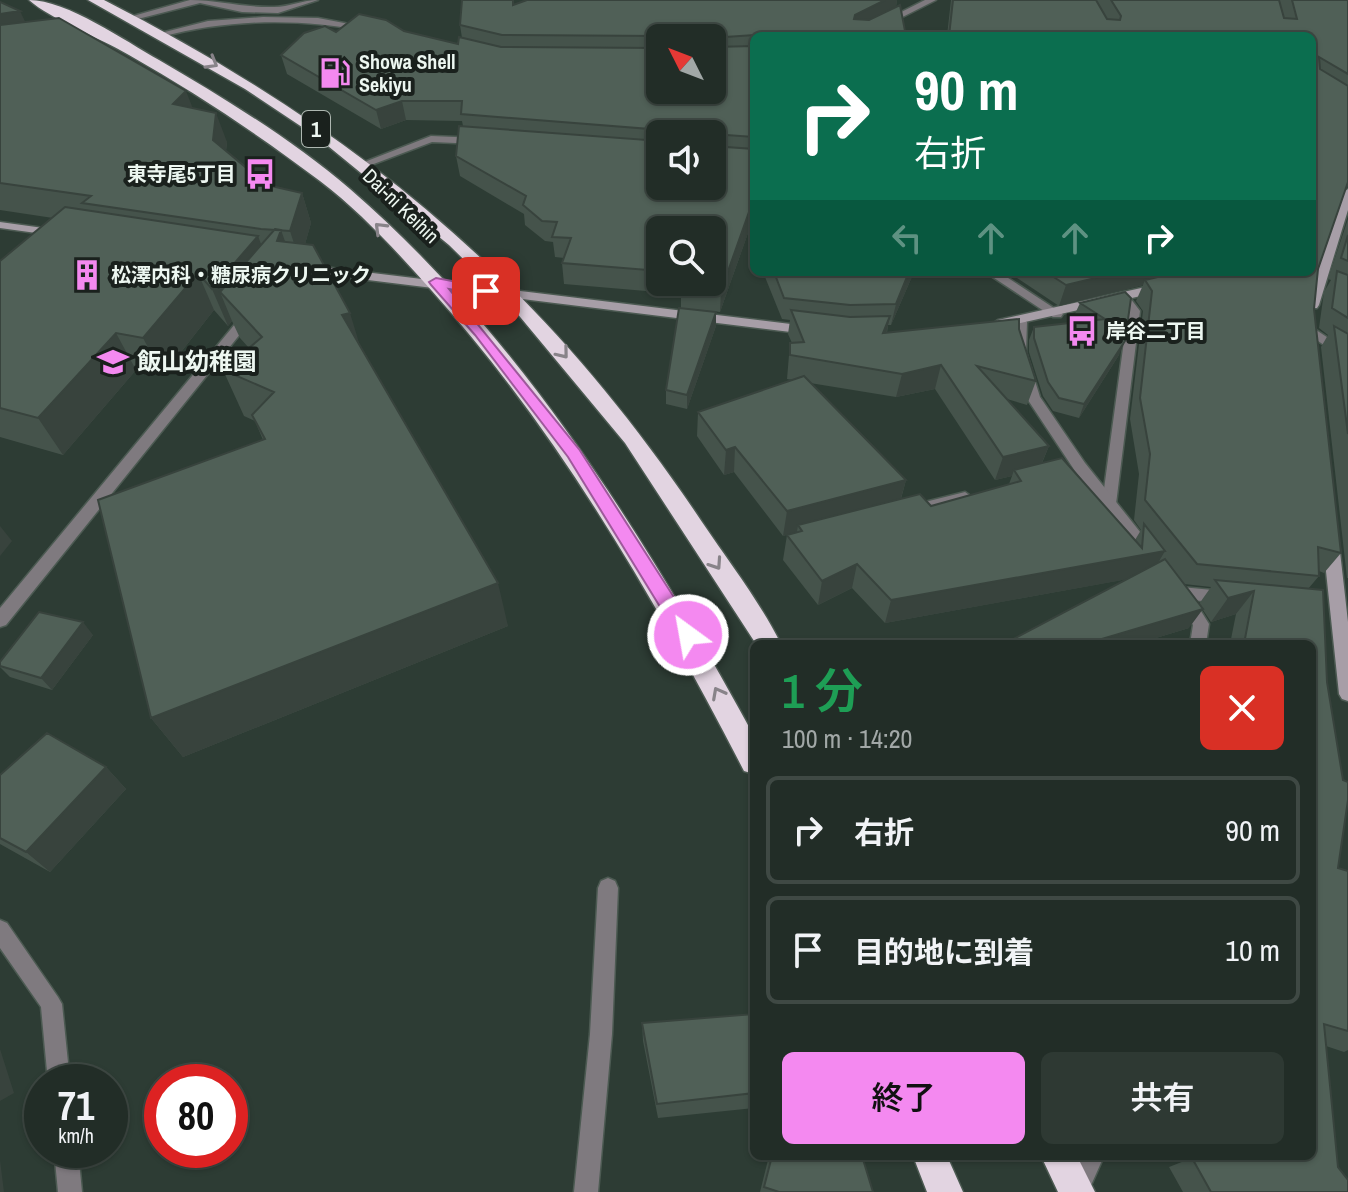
<!DOCTYPE html>
<html lang="ja">
<head>
<meta charset="utf-8">
<style>
	body { margin:0; font-family:"Archivo Narrow","Noto Sans JP",sans-serif; background:#2e3933; color:#f1f3f6; height:100vh; display:flex; flex-direction:column; font-size:30px; white-space:nowrap }
	* { box-sizing:border-box; margin:0 }
	p { font-size:26px; color:#a2a8a7 }
	.icon { flex:none; width:44px; height:44px; fill:none; stroke:currentColor; stroke-width:2; stroke-linecap:round; stroke-linejoin:round }
	.map { position:relative; flex:1; overflow:hidden }
	.details { position:absolute; left:750px; top:640px; width:566px; height:520px; display:flex; flex-direction:column; background:#222d27; border-radius:12px; box-shadow:0 2px 6px #0004,0 0 0 2px #3f4944 }
	.details>* { flex:none }
	.top-card { position:absolute; left:750px; top:32px; width:566px; height:244px; border-radius:12px; box-shadow:0 2px 6px #0004,0 0 0 2px #3f4944; background:#0b6e4f; color:#fff; overflow:hidden }
	.needle { width:52px; rotate:312deg }
	.fabs { position:absolute; left:646px; top:24px; display:grid; gap:16px }
	.fabs a { display:grid; place-items:center; width:80px; height:80px; border-radius:12px; background:#222d27; box-shadow:0 2px 6px #0004,0 0 0 2px #3f4944; font-size:40px }
	.speed { position:absolute; left:24px; top:1064px; display:flex; gap:16px; font-size:40px; font-weight:700; text-align:center }
	.speed>* { display:grid; place-content:center; width:104px; height:104px; border-radius:50%; background:#222d27; box-shadow:0 2px 6px #0004,0 0 0 2px #3f4944; line-height:1 }
	.speed small { font-size:20px; font-weight:400 }
	.speed .limit { border:12px solid #d22; background:#fff; color:#111 }
	.pin { position:absolute; display:grid; place-items:center; width:68px; height:68px; color:#fff; margin:-34px; border-radius:16px; box-shadow:0 4px 12px #0006 }
	.me { position:absolute; width:88px; margin:-44px; rotate:328deg; stroke-linejoin:round; filter:drop-shadow(0 0 6px #0008) }
	.turn { display:flex; align-items:center; gap:28px; height:168px; padding:0 32px; font-size:36px }
	.turn .icon { width:104px; height:104px; stroke-width:2.5 }
	.turn b { display:block; font-size:56px; line-height:68px }
	.lanes { display:flex; align-items:center; height:76px; padding:0 32px; background:#0003; justify-content:center; gap:40px; direction:ltr }
	.lanes .off { opacity:.35 }
	.round { display:grid; place-items:center; flex:none; width:84px; height:84px; border-radius:12px; background:#2e3933 }
	.overview { display:flex; align-items:center; justify-content:space-between; height:136px; padding:0 32px }
	h1 { font-size:48px; font-weight:600; line-height:60px; color:#1e9e55 }
	.action { display:flex; gap:16px; margin-top:auto; padding:16px 32px }
	.action a { flex:1; height:92px; border-radius:12px; background:#f489f0; color:#111; font-size:32px; font-weight:600; line-height:92px; text-align:center }
	.action a+a { background:#2e3933; color:#f1f3f6 }
	ul { padding:0; list-style:none }
	li { display:flex; align-items:center; gap:24px; height:108px; margin:0 16px 12px; padding:0 16px; border:4px solid #3f4944; border-radius:12px }
	li div { flex:1 }
	li b { display:block; font-size:30px }
	li em { font-style:normal }
	.map>svg:first-child { display:block }
	.lines { fill:none; stroke-linecap:round; stroke-linejoin:round }
	.lane-casing { stroke:#4c5a52; stroke-width:3 }
	.street-casing { stroke:#4c5a52; stroke-width:3 }
	.secondary-casing { stroke:#4c5a52; stroke-width:3 }
	.highway-casing { stroke:#4c5a52; stroke-width:3 }
	.lane { fill:#7f7a7f; fill-rule:evenodd }
	.street { fill:#7f7a7f; fill-rule:evenodd }
	.secondary { fill:#a79ea7; fill-rule:evenodd }
	.highway { fill:#e2d4e1; fill-rule:evenodd }
	.wall { fill:#45534b; fill-rule:evenodd }
	.shaded-wall { fill:#38433d }
	.building { fill:#506057; stroke:#38433d; stroke-width:2 }
	.oneway { stroke:#888389 }
	.route { fill:#f489f0; stroke:#9f599c; stroke-width:2 }
	.labels { text-anchor:middle; stroke-width:8; stroke-linejoin:round; paint-order:stroke }
	.far-poi-label { font-size:20px; font-weight:bold; fill:#edf7f1; stroke:#1a211d; text-anchor:start }
	.far-street-label { font-size:20px; fill:#edf7f1; stroke:#1a211d }
	.shield { fill:#1a211d; stroke:#aeb7b1; stroke-width:2 }
	.shield-label { font-size:22px; font-weight:bold; fill:#edf7f1 }
	.poi-label { font-size:24px; font-weight:bold; fill:#edf7f1; stroke:#1a211d; text-anchor:start }
</style>
</head>
<body>
<div class="map">
<svg width="1348" height="1192" viewBox="0 0 1348 1192">
	<rect width="100%" height="100%" fill="#2d3c34"/>
	<g class="lines">
		<defs>
			<path id="lane" d="M190 0C218 0 245 8 274 7 289 7 303 0 318 0L278 13 242 12 200 3 130 21 126 18Z
				M431 136 479 138 484 141 479 144 432 142 371 165 362 163Z
				M985 272H999L1063 314 1061 317H1053Z
				M1123 293 1127 294 1140 311 1116 504 1109 509 1102 504 1128 311 1117 297Z
				M965 492 972 497 970 501 910 516 903 511 905 507Z
				M1181 587 1223 591 1229 593 1231 597 1229 601 1223 603 1181 599 1175 597 1173 593 1175 589Z"/>
			<path id="street" d="M925 0H936L865 36H854Z
				M263 17 318 18 370 28 366 31C298 18 228 19 161 37L157 34 208 21Z
				M249 311 253 312V318L6 625 0 627V608L245 312Z
				M1021 318 1027 322 1026 352 1040 397 1085 463 1156 552 1159 556 1156 560H1146L1075 471 1026 397 1014 352 1015 322Z
				M1310 326 1348 351V361L1306 333V327Z
				M1185 593 1191 595 1209 624 1206 644H1190L1193 625 1177 599 1179 595Z
				M608 878 615 881 618 888 612 1034 598 1192H574L590 1034 598 888 601 881Z
				M0 920 7 923 58 997 62 1004 70 1082H48L41 1007 0 948Z
				M54 1150H78L82 1192H58Z
				M1080 1156H1104L1088 1192H1066L1065 1189Z"/>
			<path id="secondary" d="M1348 189V210L1319 305 1317 308H1309L1307 305 1343 192Z
				M0 222 58 230 64 233 58 236 0 228Z
				M307 265 807 326 813 330 807 334 303 272V266Z
				M1159 284 1165 288 1163 291 998 328 992 324 998 320Z
				M1331 537 1339 543 1348 622V701L1342 699 1339 694 1323 543Z"/>
			<path id="highway" d="M29 0C67 0 125 41 159 60 224 98 293 140 350 189 522 338 646 538 754 736V774L744 771C656 601 561 435 432 291 398 253 362 213 320 181 259 135 196 93 129 55 102 39 50 19 29 0Z
				M88 0H104C359 131 542 282 702 522 729 562 760 602 781 644H756L625 443 511 306 449 245 317 137 245 89Z
				M913 1156H947L963 1192H927Z
				M1041 1156H1077L1095 1192H1058Z"/>
		</defs>
		<use href="#lane" class="lane-casing"/>
		<use href="#street" class="street-casing"/>
		<use href="#secondary" class="secondary-casing"/>
		<use href="#highway" class="highway-casing"/>
		<use href="#lane" class="lane"/>
		<use href="#street" class="street"/>
		<use href="#secondary" class="secondary"/>
		<use href="#highway" class="highway"/>
	</g>
	<path class="wall" d="M527 0H897L896 7 906 36H754V248L748 233 720 312 681 308V294L564 284 562 263 564 258 555 257 553 242 545 241 525 225 524 214 460 176 456 156 463 126 462 121 406 120 381 129 287 74 281 55 336 32 404 31 458 44 462 38 460 25ZM660 38H712V90H660ZM660 134H712V186H660ZM660 230 712 282H660Z
		M951 0H1348V186L1346 188 1318 269 1314 309 1341 553 1324 573 1319 571V576L1308 589 1327 682 1338 868 1348 871V1050L1344 1052 1326 1046 1338 1167 1348 1192H1183L1169 1167 1197 1156H1312V644H1230L1236 614 1211 622 1199 604 1211 587 1184 584 1189 628 1136 644H1004L1127 579 885 623 852 588 818 605 783 560 787 535 797 532 783 536 734 472 724 475 697 436 698 412 793 380 787 379 790 343H792L788 334 790 320 782 319 763 272H914L891 325H888L887 333 1019 329 1036 381 1027 405 1007 399 1049 446 1042 463 1135 540 1141 530 1134 520 1139 474 1130 419 1143 311 1136 301 1143 285 1059 306 1008 272H1172L1171 274 1312 272V36H947ZM810 383 896 397 935 389 995 480 1012 476 1009 484 931 506 901 499 906 480Z
		M0 2 25 22 192 108 227 142 226 151 267 185 302 193 311 223 305 244 508 626 183 757 151 718 263 440 255 421 244 416 223 370 249 348 240 338 232 321 228 326 214 310 163 375 136 370 63 455 0 437V261L53 218 0 210Z
		M1348 219V578H1347L1321 347 1328 335 1319 328 1324 292 1331 280 1328 279Z
		M1125 292 1119 355 1079 418 1053 411 1043 396 1029 352V340L1034 327 1083 321 1074 316 1080 303Z
		M716 312V326L687 409 666 404V390Z
		M93 635 52 690 10 677 0 667V662Z
		M106 767 126 789 50 872 0 844V775Z
		M754 1014V1108L658 1118 643 1041 642 1023Z
		M769 1156H862L873 1192H760Z"/>
	<path class="shaded-wall" d="M885 0H897L895 12 852 36 855 15Z
		M20 11 33 38 0 44V14Z
		M186 91 197 119 173 104Z
		M402 101 406 120 381 129 376 110Z
		M216 113 227 142 224 170 213 140Z
		M302 193 311 223 300 262 290 231Z
		M749 212 748 233 720 312 721 291Z
		M281 230 297 275 277 241Z
		M258 236 272 273 220 292 232 321 228 326 212 289Z
		M909 272H914L891 325 896 304Z
		M1121 272H1172L1169 279 1145 280 1143 285 1059 306 1066 285Z
		M198 273 214 310 163 375 143 338Z
		M716 312V326L687 409V395Z
		M350 313 364 359 342 315Z
		M890 316 885 339 883 333Z
		M116 333 136 370 63 455 38 418Z
		M1125 341 1119 355 1079 418 1084 404Z
		M941 365 935 389 896 397 902 374Z
		M1049 446 1039 469 1014 470 1012 476 995 480 1003 457Z
		M735 447 734 472 724 475 726 450Z
		M906 480 899 505 798 525 797 532 783 536 787 511Z
		M0 526 12 541 0 556Z
		M1165 551 1151 575 885 623 891 600Z
		M857 564 852 588 818 605 822 581Z
		M498 583 508 626 183 757 151 718Z
		M1254 591 1236 614 1211 622 1228 598Z
		M1203 609 1189 628 1136 644H1085Z
		M83 622 93 635 52 690 41 678Z
		M106 767 126 789 50 872 26 852Z
		M0 1049 14 1093 0 1101Z
		M0 1160 4 1192H0Z"/>
	<path class="building" d="M462 0H513V5L527 0H885L855 15 854 19 869 20 900 5 906 36 755 35 710 38H660V36L502 35 460 25Z
		M953 0H1096L1107 19 1120 20 1121 16 1111 0H1279L1284 18 1297 19 1292 0H1348V74L1319 57 1320 69 1348 86V182L1318 269 1314 309 1341 553 1318 547 1319 576 1197 564 1145 500 1150 454 1140 398 1152 291 1145 280 1179 272H1312V36H949Z
		M0 2 20 11 0 14Z
		M359 14 386 20 404 31 458 44 459 37 501 47 660 48V90H712V45L713 47 754 46V137L712 134H661L662 130 461 114 462 101H402L376 110 281 55 304 33 325 26 336 32Z
		M59 18 186 91 173 104 216 113 213 140 267 185 302 193 290 231 261 229 82 203 91 196 0 183V25Z
		M459 126 660 141V139V186H712V143V146L754 149V224L749 212 721 291 681 287 682 282H712V230H660V271L562 263 571 238 552 237 557 222 542 221 523 205 526 196 456 156Z
		M65 207 258 236 212 289 198 273 143 338 116 333 38 418 0 408V261Z
		M275 229 281 230 277 241 313 245 350 313 342 315 498 583 151 718 98 500 265 439 252 415 274 392 223 370 262 337 220 292Z
		M1348 235V261L1341 258Z
		M1337 271 1348 275V318L1332 308Z
		M774 272H909L896 304 850 305 784 298Z
		M1046 272H1121L1066 285Z
		M1125 292 1131 298 1125 341 1084 404 1059 398 1048 382 1034 338V327L1105 319 1080 303Z
		M679 308 716 312 687 395 666 390Z
		M791 310 850 317 890 316 883 333 1019 319V329L1036 381 977 366 1049 446 1003 457 941 365 902 374 790 355V343L804 342Z
		M1334 326 1348 334V434Z
		M804 376 906 480 787 511 735 447 726 450 698 412Z
		M1062 458 1142 548 1144 524 1165 551 891 600 857 564 822 581 787 535 802 531 798 525 920 494 931 506 1021 481 1014 470Z
		M1165 559 1203 609 1085 644H1004Z
		M1215 580 1323 590 1327 682 1343 780 1348 782V800L1338 868 1348 871V1031L1324 1024 1338 1167 1348 1180V1192H1211L1192 1158 1197 1156H1312V644H1244L1254 591 1228 598Z
		M39 612 83 622 41 678 0 666V662Z
		M47 733 106 767 26 852 0 838V775Z
		M754 1014V1093L657 1104 642 1023Z
		M772 1156H862L873 1192H779L764 1187Z"/>
	<defs><path id="oneway-chevron" d="M-2-3.5L2.5 0L-2 3.5" fill="none" stroke-width="1.6" stroke-linecap="round" stroke-linejoin="round" transform="scale(2)"/></defs>
	<g class="oneway">
		<use href="#oneway-chevron" transform="translate(212 63) rotate(30)"/>
		<use href="#oneway-chevron" transform="translate(380 228) rotate(-135)"/>
		<use href="#oneway-chevron" transform="translate(563 353) rotate(51)"/>
		<use href="#oneway-chevron" transform="translate(716 564) rotate(56)"/>
		<use href="#oneway-chevron" transform="translate(718 693) rotate(-118)"/>
	</g>
	<path class="route" d="M436 278 490 288V294L486 296 449 289 579 449 695 630V641H681L568 457 475 335 431 285 429 282Z"/>
	<defs>
		<symbol id="fuel-bare" viewBox="-9 -9 18 18"><path d="M-5.5-6h7V0h2V4h1.3V-2.5L3-4.5l.8-.8L6-3V5H2.5V1h-1V6h-7ZM-4.2-4.7v3.2H.2V-4.7Z" fill="#f489f0" stroke="#1a211d" stroke-width="2.5" paint-order="stroke"/></symbol>
		<symbol id="bus-bare" viewBox="-9 -9 18 18"><path d="M-5-6H5V4H4V6H2V4H-2V6H-4V4H-5ZM-3.5-4V0h7V-4ZM-3.5 1.2v1.5H-2V1.2ZM2 1.2v1.5H3.5V1.2Z" fill="#f489f0" stroke="#1a211d" stroke-width="2.5" paint-order="stroke"/></symbol>
		<symbol id="building-bare" viewBox="-9 -9 18 18"><path d="M-4-6H4V6H1V3H-1V6H-4ZM-2.5-4.3h1.7v1.8h-1.7ZM.8-4.3h1.7v1.8H.8ZM-2.5-1h1.7V.8h-1.7ZM.8-1h1.7V.8H.8Z" fill="#f489f0" stroke="#1a211d" stroke-width="2.5" paint-order="stroke"/></symbol>
		<symbol id="school-bare" viewBox="-9 -9 18 18"><path d="M0-5L7-2L0 1L-7-2ZM-4 1L0 2.5L4 1V4Q0 6-4 4Z" fill="#f489f0" stroke="#1a211d" stroke-width="2.5" paint-order="stroke"/></symbol>
	</defs>
	<g fill-rule="evenodd">
		<use href="#fuel-bare" x="313" y="51" width="44" height="44"/>
		<use href="#bus-bare" x="238" y="152" width="44" height="44"/>
		<use href="#building-bare" x="65" y="253" width="44" height="44"/>
		<use href="#bus-bare" x="1060" y="309" width="44" height="44"/>
		<use href="#school-bare" x="91" y="340" width="44" height="44"/>
	</g>
	<g class="labels">
		<g class="far-poi-label">
			<text x="359" y="69">Showa Shell<tspan x="359" dy="23">Sekiyu</tspan></text>
			<text x="236" y="181" text-anchor="end">東寺尾5丁目</text>
			<text x="111" y="282">松澤内科・糖尿病クリニック</text>
			<text x="1106" y="338">岸谷二丁目</text>
		</g>
		<g class="far-street-label">
			<text transform="translate(401 206) rotate(44)" y="7">Dai-ni Keihin</text>
		</g>
		<rect class="shield" x="302" y="111" width="28" height="36" rx="6"/>
		<g class="shield-label">
			<text x="316" y="137">1</text>
		</g>
		<g class="poi-label">
			<text x="137" y="370">飯山幼稚園</text>
		</g>
	</g>
</svg>
<div class="fabs">
<a><svg class="needle" viewBox="-14 -14 28 28"><path d="M0-13l5 13h-10z" fill="#e53935"/><path d="M0 13l5-13h-10z" fill="#a2a8a7"/></svg></a>
<a><svg class="icon" aria-label="sound" viewBox="0 0 24 24"><path d="M4 9h4l5-4v14l-5-4H4zM17 9q2 3 0 6"/></svg></a>
<a><svg class="icon" aria-label="search" viewBox="0 0 24 24"><circle cx="10" cy="10" r="6"/><path d="M15 15l6 6"/></svg></a>
</div>
<div class="speed"><div>71<small>km/h</small></div><div class="limit">80</div></div>
<div class="pin" style="left:486px;top:291px;background:#d93025"><svg class="icon" aria-label="arrive" viewBox="0 0 24 24"><path d="M6 21V4h12l-3 4 3 4H6"/></svg></div>
<svg class="me" style="left:688px;top:635px" viewBox="-20 -20 40 40"><circle r="17" fill="#f489f0" stroke="#fff" stroke-width="3"/><path d="M0-11L8 9 0 5-8 9z" fill="#fff"/></svg>
<div class="top-card">
<div class="turn"><svg class="icon" aria-label="right" viewBox="0 0 24 24"><path d="M7 20v-9h11M14 6l5 5-5 5"/></svg><div><b>90 m</b>右折</div></div>
<div class="lanes"><svg class="icon off" aria-label="left" viewBox="0 0 24 24"><path d="M17 20v-9H6M10 6l-5 5 5 5"/></svg><svg class="icon off" aria-label="ahead" viewBox="0 0 24 24"><path d="M12 20V5M6 11l6-6 6 6"/></svg><svg class="icon off" aria-label="ahead" viewBox="0 0 24 24"><path d="M12 20V5M6 11l6-6 6 6"/></svg><svg class="icon" aria-label="right" viewBox="0 0 24 24"><path d="M7 20v-9h11M14 6l5 5-5 5"/></svg></div>
</div>
<section class="details">
<div class="overview"><div><h1>1 分</h1><p>100 m · 14:20</p></div><a class="round" style="background:#d93025;color:#fff"><svg class="icon" aria-label="close" viewBox="0 0 24 24"><path d="M6 6l12 12M18 6L6 18"/></svg></a></div>
<ul>
<li><svg class="icon" aria-label="right" viewBox="0 0 24 24"><path d="M7 20v-9h11M14 6l5 5-5 5"/></svg><div><b>右折</b></div><em>90 m</em></li>
<li><svg class="icon" aria-label="arrive" viewBox="0 0 24 24"><path d="M6 21V4h12l-3 4 3 4H6"/></svg><div><b>目的地に到着</b></div><em>10 m</em></li>
</ul>
<div class="action"><a>終了</a><a>共有</a></div>
</section>
</div>
</body>
</html>
